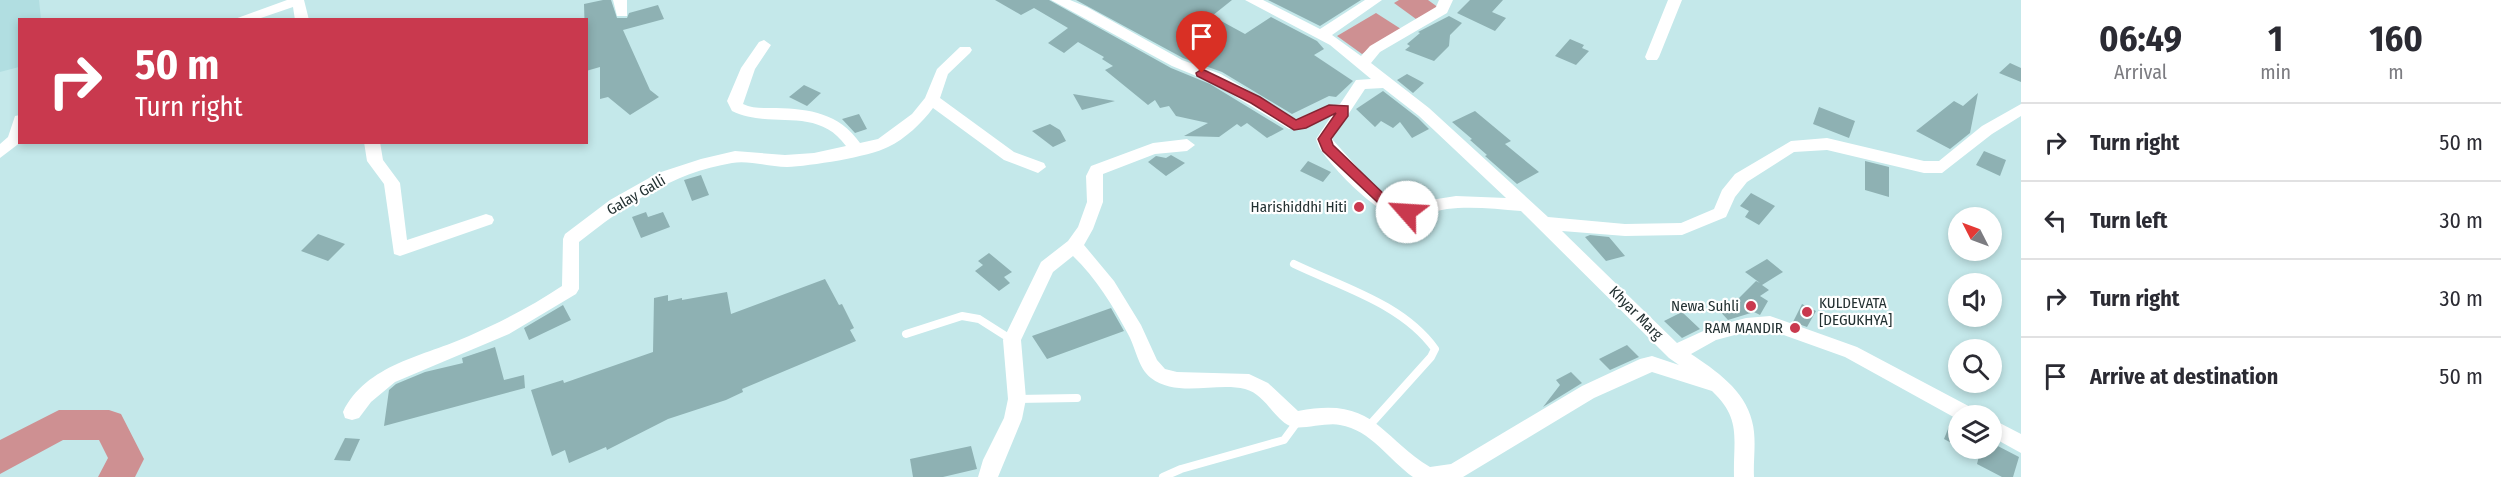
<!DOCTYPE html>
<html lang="en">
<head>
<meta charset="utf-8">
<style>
	body { margin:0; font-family:"Fira Sans Condensed",sans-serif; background:#f2f2f3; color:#2b2b33; height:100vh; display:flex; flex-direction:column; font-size:22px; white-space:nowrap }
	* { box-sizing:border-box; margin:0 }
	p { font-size:20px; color:#7c7c81 }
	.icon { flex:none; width:33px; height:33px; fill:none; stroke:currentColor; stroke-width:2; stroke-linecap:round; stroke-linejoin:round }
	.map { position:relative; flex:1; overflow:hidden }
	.drawer { display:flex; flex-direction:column; background:#fff; width:480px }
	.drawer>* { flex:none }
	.guide { position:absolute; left:18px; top:18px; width:570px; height:126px; border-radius:0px; box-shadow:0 3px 9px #0003; background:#c9394e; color:#fff; overflow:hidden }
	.needle { width:39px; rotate:312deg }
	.tools { position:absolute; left:1948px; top:207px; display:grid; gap:12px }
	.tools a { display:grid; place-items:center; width:54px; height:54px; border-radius:50%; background:#fff; box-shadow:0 3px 9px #0003; font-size:30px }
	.pin { position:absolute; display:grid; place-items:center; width:51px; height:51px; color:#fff; margin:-62px -26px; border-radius:50% 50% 50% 0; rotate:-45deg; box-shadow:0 0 6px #0007 }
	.pin .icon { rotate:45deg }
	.me { position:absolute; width:66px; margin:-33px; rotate:296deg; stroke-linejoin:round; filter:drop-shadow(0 0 4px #0008) }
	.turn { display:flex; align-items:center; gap:21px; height:126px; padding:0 18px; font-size:27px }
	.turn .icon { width:78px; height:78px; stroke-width:2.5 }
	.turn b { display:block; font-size:42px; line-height:51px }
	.eta { display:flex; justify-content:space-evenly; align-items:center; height:102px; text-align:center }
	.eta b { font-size:36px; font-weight:700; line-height:42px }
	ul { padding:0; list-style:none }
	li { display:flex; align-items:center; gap:18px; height:78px; padding:0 18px; border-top:2px solid #e1e1e2 }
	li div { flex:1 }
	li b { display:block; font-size:22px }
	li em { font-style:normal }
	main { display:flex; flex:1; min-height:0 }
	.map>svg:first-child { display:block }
	.built { fill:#b1dee1 }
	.water { fill:#ce9092 }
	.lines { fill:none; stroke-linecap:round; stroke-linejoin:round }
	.river { fill:#ce9092; fill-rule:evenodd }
	.building { fill:#8eb1b3 }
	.lane { stroke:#fff; stroke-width:8 }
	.street { fill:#fff; fill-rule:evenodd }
	.route { fill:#c9394e; stroke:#832533; stroke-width:1.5 }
	.poi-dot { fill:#c9394e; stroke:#fff; stroke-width:2 }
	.labels { text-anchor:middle; stroke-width:4.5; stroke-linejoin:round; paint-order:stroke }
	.street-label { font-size:15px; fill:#233132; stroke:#fff }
	.poi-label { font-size:15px; fill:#233132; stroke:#fff; text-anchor:end }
</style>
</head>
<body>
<main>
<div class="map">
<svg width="2021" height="477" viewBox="0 0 2021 477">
	<rect width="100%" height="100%" fill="#c4e8ea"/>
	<path class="built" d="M0 0H39L41 19 20 20 19 67 0 72Z"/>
	<path class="water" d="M1399 0H1428L1439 8 1416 19 1394 3Z
		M1376 13 1401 29 1362 54 1337 36Z"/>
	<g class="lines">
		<path class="river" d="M59 410H109L121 414 144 459 135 477H98L108 458 99 440H63L0 474V440Z"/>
	</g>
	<path class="building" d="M603 0H611L617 18H627L629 13 658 5 664 19 623 30 650 90 659 97 630 115 608 97 600 99V67L586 71 584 4Z
		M995 0H1049L1171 68 1210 84 1284 129 1267 138 1247 123 1241 127 1237 124 1219 137 1184 136 1208 123 1176 116 1169 106 1160 108 1155 100 1148 105 1105 70 1113 66 1102 59 1104 57 1078 42 1064 53 1048 43 1068 28 1034 8 1021 15Z
		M1076 0H1232L1212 16 1245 34 1271 17 1317 41 1324 49 1314 55 1353 81 1336 97 1329 96 1292 114 1222 72 1183 58Z
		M1268 0H1361L1320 26Z
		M1470 0H1503L1492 12 1506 18 1495 31 1457 13Z
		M1449 16 1462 23 1450 35 1449 46 1434 61 1405 50 1410 46 1407 44 1420 33 1418 32Z
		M1570 39 1584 45 1582 48 1589 51 1576 65 1555 56Z
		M2010 63 2021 68V82L1999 73Z
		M1407 74 1424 83 1413 93 1397 80Z
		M804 85 821 93 807 106 789 97Z
		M1383 91 1418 118 1429 129 1412 138 1400 122 1393 128 1381 121 1375 127 1356 109Z
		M1978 93 1970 133 1950 149 1916 131 1954 101 1963 106Z
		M1073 94 1115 101 1082 110Z
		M1819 107 1855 121 1849 138 1813 124Z
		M1475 111 1511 141 1505 144 1539 172 1517 184 1485 156 1487 155 1470 140 1472 139 1452 122Z
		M859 114 867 129 855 133 842 119Z
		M1050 124 1060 130 1066 141 1053 147 1032 131Z
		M1984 151 2006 160 2000 176 1976 165Z
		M1171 155 1185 163 1166 176 1148 162 1156 156 1166 158Z
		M1308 161 1331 172 1323 182 1300 171Z
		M1865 161 1889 167V197L1865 190Z
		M701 175 709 195 692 201 684 180Z
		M1751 193 1775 206 1759 225 1745 217 1749 211 1740 206Z
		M646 212 648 217 663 212 670 227 641 238 632 217Z
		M318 234 345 244 328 261 301 251Z
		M1590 235 1609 237 1625 256 1606 261 1585 237Z
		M989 253 1012 272 1004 277 1010 283 999 291 975 271 983 265 978 261Z
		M1767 259 1783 272 1762 285 1769 290 1760 296 1768 301 1760 315 1754 312 1728 320 1717 308 1739 298 1756 281 1760 283 1745 272Z
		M825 279 839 305 842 304 854 328 850 330 856 341 742 389 743 392 726 400 668 419 607 450 606 447 569 463 565 450 552 456 531 390 563 380 564 383 653 352 654 298 668 295V301L682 298V300L727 292 731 314Z
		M1802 304 1816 311 1807 327 1793 322Z
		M563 305 571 320 529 340 524 328Z
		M1111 308 1124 331 1047 359 1032 336Z
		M1682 312 1700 329 1682 338 1664 321Z
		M1627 345 1639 357 1610 370 1599 359Z
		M495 347 504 380 524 375 525 388 384 426 389 390 396 384 425 372 463 363 462 358Z
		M1571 372 1582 383 1543 407 1560 385 1556 380Z
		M1952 419 1959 422V447L1944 439Z
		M345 438 360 439 350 461 334 460Z
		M1992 443 2019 457 2013 477H2002L1977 464 1981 448H1992Z
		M971 446 977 469 943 477H913L910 459Z"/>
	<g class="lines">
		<path class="lane" d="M1294 264C1342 287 1403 304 1435 349L1431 357 1368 427
			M906 334 962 316 979 319 1012 340
			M1017 399 1077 398
			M1163 477 1181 469 1284 440 1295 425V420"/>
		<path class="street" d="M287 0H304L309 20H295L293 7 255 20H232Z
			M613 0H627V16H617Z
			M1051 0H1070L1087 7 1182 60 1221 74 1296 119 1325 107 1340 104 1356 80 1371 79 1330 45 1245 0H1263L1320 29 1365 0H1382L1332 35 1361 56 1370 46 1436 7 1439 0H1453L1447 13 1380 52 1371 63 1429 108 1548 217 1625 224 1681 223 1714 209 1722 190 1735 174 1791 141 1827 138 1924 161H1939L1982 126 2021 104V116L1992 134 1942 173H1924L1827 150 1794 152 1747 182 1735 197 1726 217 1682 235 1625 236 1562 231 1677 343 1712 327 1746 318 1770 316 1857 347 1976 410 1978 416H1959V420L1845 357 1770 330 1746 332 1716 340 1691 354C1715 370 1745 390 1752 421 1757 439 1753 459 1754 477H1734C1733 439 1742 419 1712 391L1652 372 1594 398 1463 477H1413C1389 460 1371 430 1340 425 1326 422 1299 431 1290 426 1273 418 1265 394 1245 389 1216 382 1177 398 1151 378 1138 368 1136 348 1128 334 1113 306 1096 278 1073 256L1053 272 1021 340 1026 399 1022 419 998 477H978L983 460 1004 418 1008 399 1003 340 1041 262 1068 241 1078 227 1087 202 1086 176 1091 166 1153 143 1187 139 1195 145 1187 151 1155 154 1103 174V202L1093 229 1084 245 1114 281 1141 325 1157 360 1165 369 1177 372 1249 374 1268 383 1298 411C1374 396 1378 435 1430 467L1451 464 1582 386 1640 359 1652 356 1679 365 1669 358 1521 211C1496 209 1471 206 1447 209 1432 211 1416 219 1402 218 1378 216 1331 167 1319 147L1316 139 1332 115 1306 127 1289 129 1211 82 1172 66ZM1383 88 1419 116 1506 198 1456 196 1399 205 1375 187 1332 139 1365 89Z
			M1668 0H1682L1659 57 1657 60H1647L1645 57Z
			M764 40 771 45 755 69 743 104C753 109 764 108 776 108 810 109 839 113 860 143L878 139 912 114 925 98 937 69 960 47H970L972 50 970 53 948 74 940 98 1014 152 1044 163 1046 167 1038 173 1004 160 933 108C922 123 905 139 888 147 869 157 810 166 787 167 769 167 749 160 732 163 672 173 626 205 579 242V289L576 294 509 334 395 382 371 402 359 418 352 420 345 418 343 412C366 364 425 356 469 336 501 322 532 306 562 286L563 239 565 234 610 200 658 173 701 159 735 151 785 155 814 153 846 146C817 105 770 130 732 111L727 101 741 68 759 42Z
			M20 115 21 142 0 158V144L8 137 15 116Z
			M364 142H380L383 160 400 183 407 240 486 214 492 216 494 220 492 224 400 256 394 254 384 184 367 161Z
			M1992 419 2021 434V453L1992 437Z"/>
	</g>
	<path class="route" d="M1202 69 1260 97 1296 120 1329 105 1348 106V116L1331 139 1333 145 1387 197 1398 206 1412 208V216L1390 214 1323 151 1318 139 1336 113 1306 128 1294 130 1251 103 1197 76 1196 73Z"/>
	<g class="poi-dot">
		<circle cx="1359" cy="207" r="6"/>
		<circle cx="1751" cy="306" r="6"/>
		<circle cx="1807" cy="312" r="6"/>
		<circle cx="1795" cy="328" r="6"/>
	</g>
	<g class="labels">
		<g class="street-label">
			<text transform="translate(636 195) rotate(-30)" y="5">Galay Galli</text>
			<text transform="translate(1636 313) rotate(45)" y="5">Khyar Marg</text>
		</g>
		<g class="poi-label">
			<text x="1347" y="212">Harishiddhi Hiti</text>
			<text x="1819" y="308" text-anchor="start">KULDEVATA<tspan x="1819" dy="17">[DEGUKHYA]</tspan></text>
			<text x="1739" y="311">Newa Suhli</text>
			<text x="1783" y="333">RAM MANDIR</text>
		</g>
	</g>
</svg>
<div class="tools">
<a><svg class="needle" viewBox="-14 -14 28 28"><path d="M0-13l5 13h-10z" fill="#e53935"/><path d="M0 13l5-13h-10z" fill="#7c7c81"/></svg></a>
<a><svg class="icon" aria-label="sound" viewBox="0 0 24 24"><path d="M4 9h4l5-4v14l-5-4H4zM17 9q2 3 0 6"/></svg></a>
<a><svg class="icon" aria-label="search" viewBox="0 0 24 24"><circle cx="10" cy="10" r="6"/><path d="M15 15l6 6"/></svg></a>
<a><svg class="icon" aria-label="layers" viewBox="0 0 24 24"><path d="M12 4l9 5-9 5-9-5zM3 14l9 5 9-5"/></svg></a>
</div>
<div class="pin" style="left:1202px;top:73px;background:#d93025"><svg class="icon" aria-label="arrive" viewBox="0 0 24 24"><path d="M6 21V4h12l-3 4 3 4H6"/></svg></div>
<svg class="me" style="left:1407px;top:212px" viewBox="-20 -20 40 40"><circle r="19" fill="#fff"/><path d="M0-13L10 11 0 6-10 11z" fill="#c9394e"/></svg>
<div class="guide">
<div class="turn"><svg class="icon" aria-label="right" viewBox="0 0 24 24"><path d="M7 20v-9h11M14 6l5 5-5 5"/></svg><div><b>50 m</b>Turn right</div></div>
</div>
</div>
<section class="drawer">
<div class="eta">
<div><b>06:49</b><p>Arrival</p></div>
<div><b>1</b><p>min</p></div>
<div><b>160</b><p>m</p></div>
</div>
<ul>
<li><svg class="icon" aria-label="right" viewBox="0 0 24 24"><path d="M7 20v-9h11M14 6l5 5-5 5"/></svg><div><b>Turn right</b></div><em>50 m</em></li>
<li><svg class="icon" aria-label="left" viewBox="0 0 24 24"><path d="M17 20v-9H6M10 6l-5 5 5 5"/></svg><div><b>Turn left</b></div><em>30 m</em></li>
<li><svg class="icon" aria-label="right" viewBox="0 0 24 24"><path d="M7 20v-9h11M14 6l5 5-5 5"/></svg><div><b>Turn right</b></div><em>30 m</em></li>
<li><svg class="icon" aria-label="arrive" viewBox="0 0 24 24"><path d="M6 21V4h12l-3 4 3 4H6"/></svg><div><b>Arrive at destination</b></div><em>50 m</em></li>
</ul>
</section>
</main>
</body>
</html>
